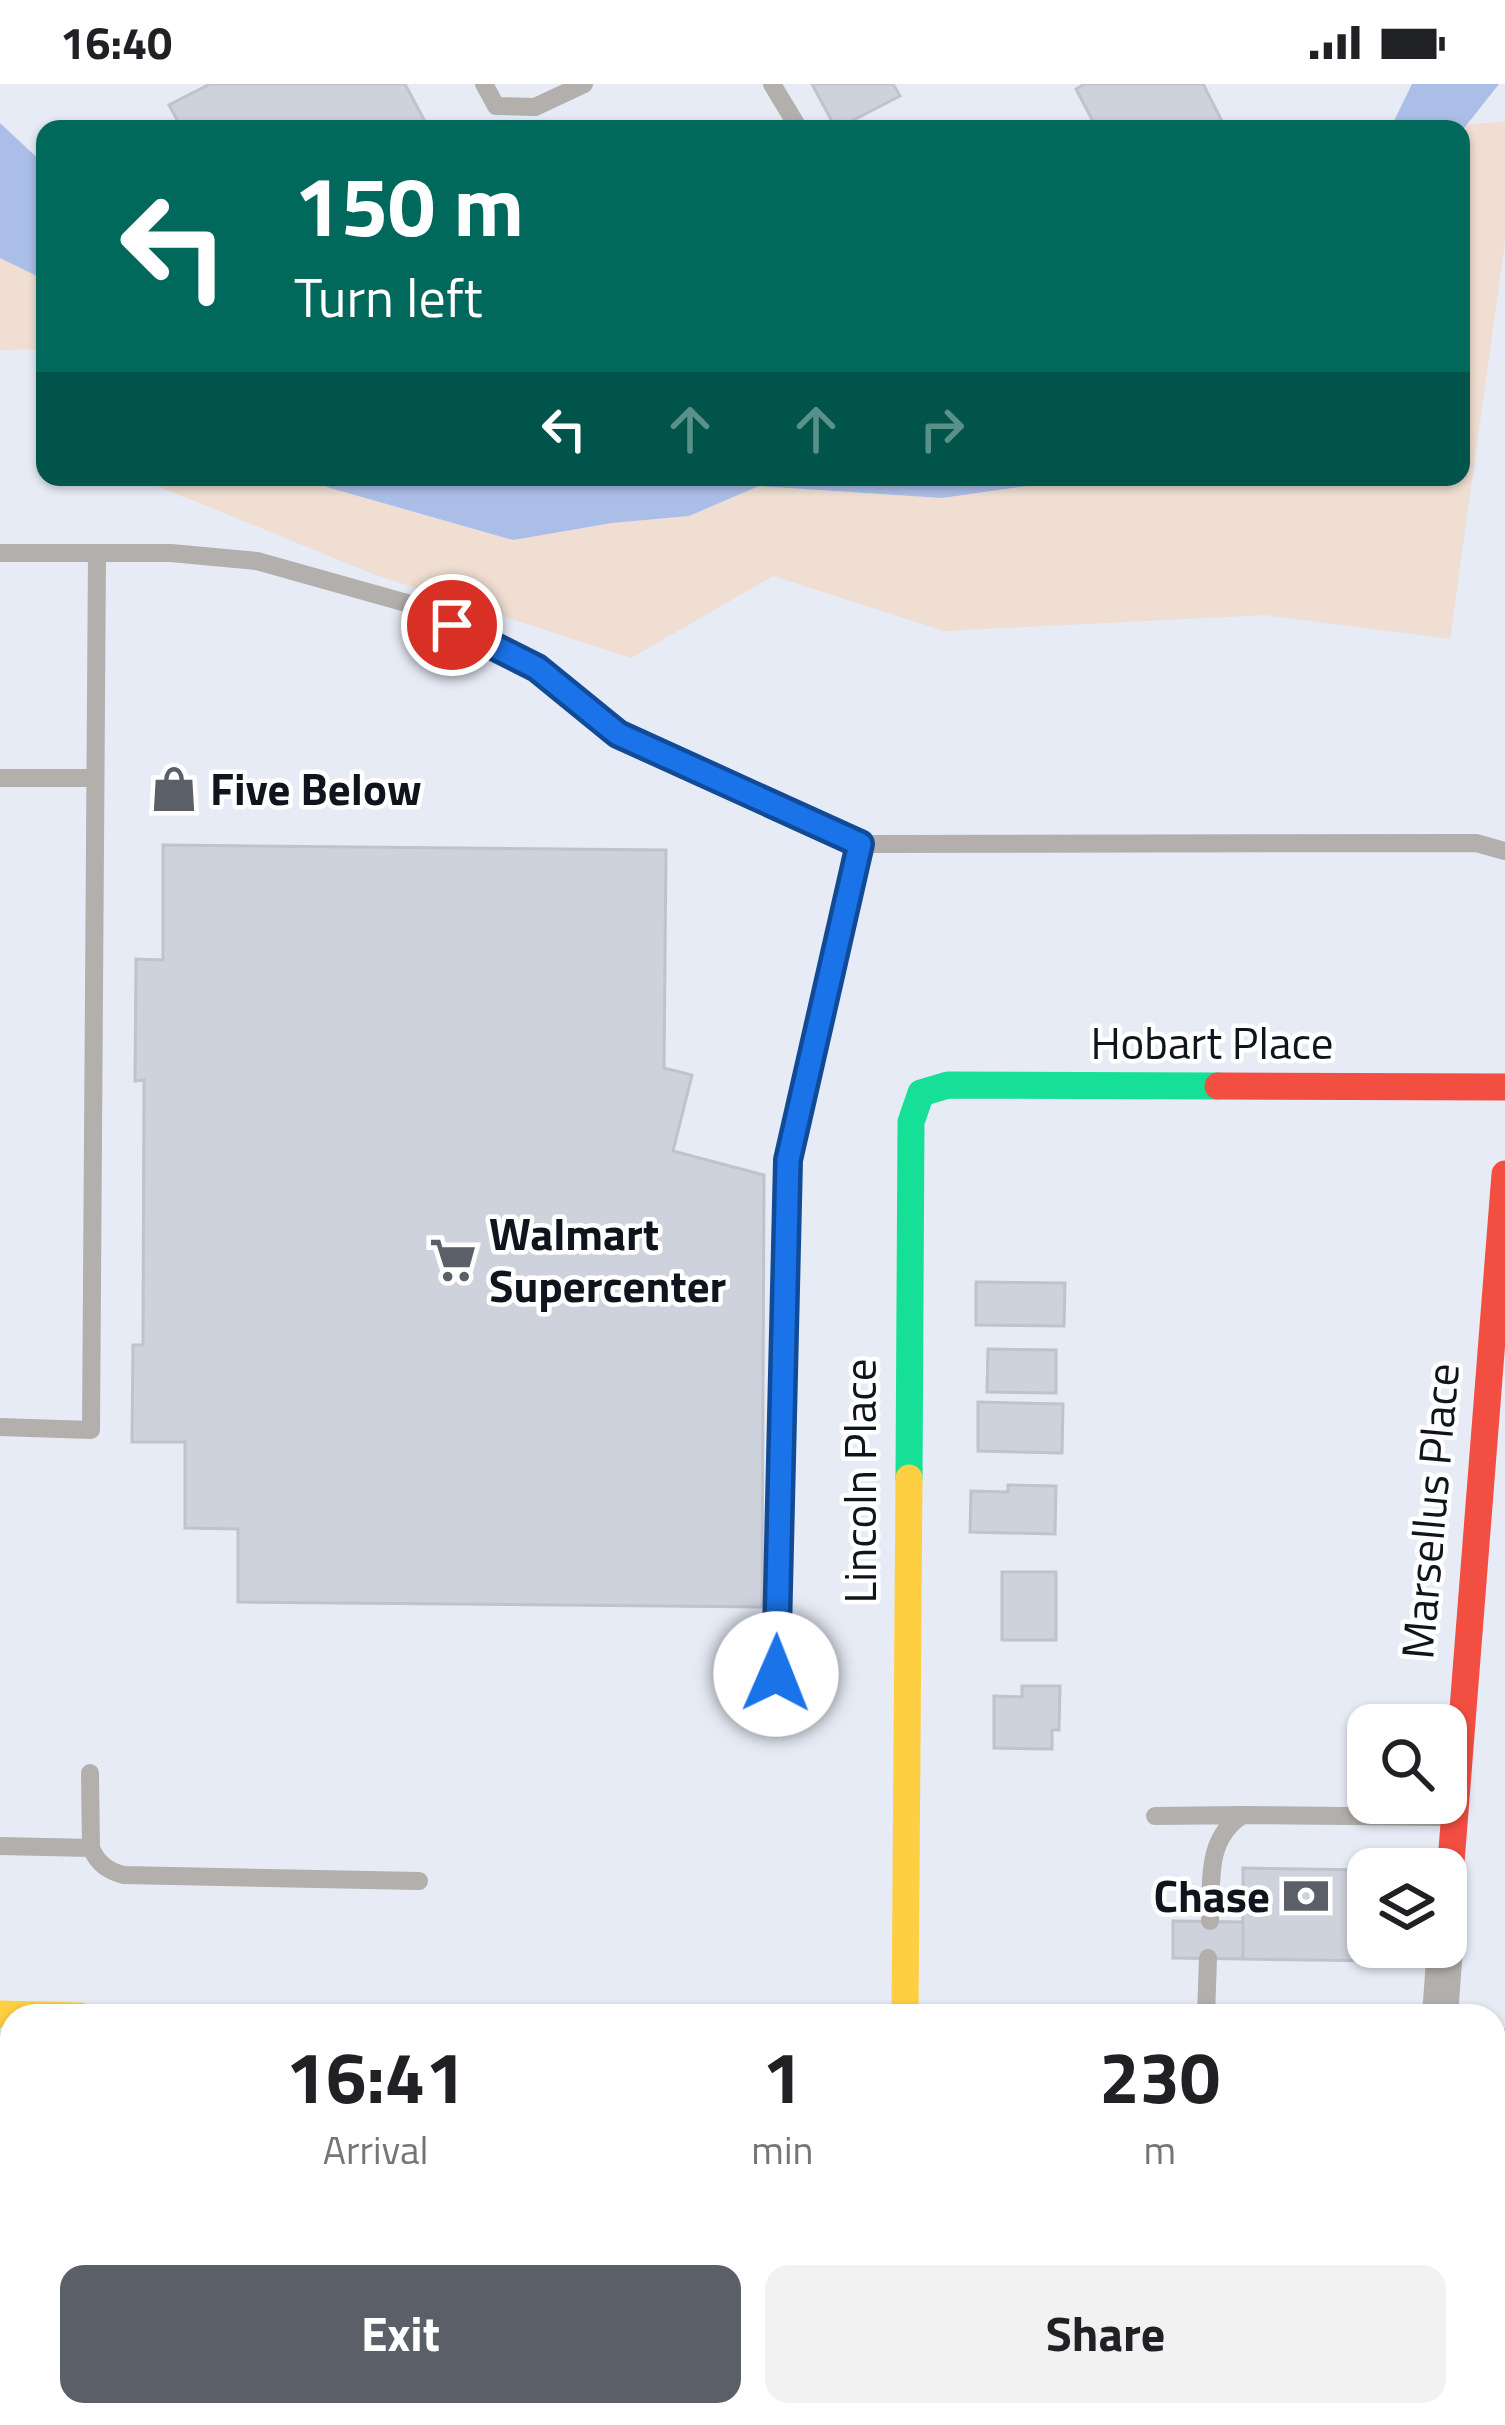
<!DOCTYPE html>
<html lang="en">
<head>
<meta charset="utf-8">
<style>
	body { margin:0; font-family:"Titillium Web",sans-serif; background:#f2f2f2; color:#202124; height:100vh; display:flex; flex-direction:column; font-size:45px; white-space:nowrap }
	* { box-sizing:border-box; margin:0 }
	p { font-size:39px; color:#757577 }
	.icon { flex:none; width:66px; height:66px; fill:none; stroke:currentColor; stroke-width:2; stroke-linecap:round; stroke-linejoin:round }
	.map { position:relative; flex:1; overflow:hidden }
	.drawer { position:absolute; left:0px; top:1920px; width:1506px; height:423px; display:flex; flex-direction:column; background:#fff; border-radius:36px 36px 0 0; box-shadow:0 3px 9px #0004 }
	.drawer>* { flex:none }
	.hud { position:absolute; left:36px; top:36px; width:1434px; height:366px; border-radius:24px; box-shadow:0 3px 9px #0004; background:#00695c; color:#fff; overflow:hidden }
	.buttons { position:absolute; left:1347px; top:1620px; display:grid; gap:24px }
	.buttons a { display:grid; place-items:center; width:120px; height:120px; border-radius:24px; background:#fff; box-shadow:0 3px 9px #0004; font-size:60px }
	.pin { position:absolute; display:grid; place-items:center; width:102px; height:102px; color:#fff; margin:-51px; border:6px solid #fff; border-radius:50%; box-shadow:0 3px 12px #0007 }
	.me { position:absolute; width:132px; margin:-66px; rotate:1deg; stroke-linejoin:round; filter:drop-shadow(0 0 9px #0008) }
	.turn { display:flex; align-items:center; gap:42px; height:252px; padding:0 60px; font-size:54px }
	.turn .icon { width:156px; height:156px; stroke-width:2.5 }
	.turn b { display:block; font-size:84px; line-height:102px }
	.lanes { display:flex; align-items:center; height:114px; padding:0 60px; background:#0003; justify-content:center; gap:60px; direction:ltr }
	.lanes .off { opacity:.35 }
	.eta { display:flex; justify-content:space-evenly; align-items:center; height:204px; text-align:center }
	.eta b { font-size:72px; font-weight:700; line-height:84px }
	.action { display:flex; gap:24px; margin-top:auto; padding:24px 60px }
	.action a { flex:1; height:138px; border-radius:24px; background:#5b5f68; color:#fff; font-size:48px; font-weight:700; line-height:138px; text-align:center }
	.action a+a { background:#f2f2f2; color:#202124 }
	.status { display:flex; justify-content:space-between; align-items:center; height:84px; padding:0 60px; background:#fff; direction:ltr }
	.status svg { height:33px; fill:currentColor }
	.map>svg:first-child { display:block }
	.green { fill:#efded1 }
	.water { fill:#abbee7 }
	.building { fill:#ced2dc; stroke:#bfc3cd; stroke-width:3 }
	.lines { fill:none; stroke-linecap:round; stroke-linejoin:round }
	.lane { stroke:#b2afac; stroke-width:18 }
	.street { stroke:#b2afac; stroke-width:36 }
	.fast { stroke:#16e098; stroke-width:27 }
	.slow { stroke:#ffcf43; stroke-width:27 }
	.jam { stroke:#f24e42; stroke-width:27 }
	.route-casing { stroke:#114b97; stroke-width:30 }
	.route { stroke:#1a73e8; stroke-width:21 }
	.labels { text-anchor:middle; stroke-width:9; stroke-linejoin:round; paint-order:stroke }
	.poi-label { font-size:45px; font-weight:bold; fill:#10141c; stroke:#fff; text-anchor:start }
	.street-label { font-size:45px; fill:#10141c; stroke:#fff }
</style>
</head>
<body>
<div class="status"><b>16:40</b><svg viewBox="0 0 49 12"><path d="M0 12V9h3v3zM5 12V6h3v6zM10 12V3h3v9zM15 12V0h3v12zM26 1h20v11H26zM47 4h2v5h-2z"/></svg></div>
<div class="map">
<svg width="1505" height="2341" viewBox="0 0 1505 2341">
	<rect width="100%" height="100%" fill="#e6ebf6"/>
	<path class="green" d="M1505 38V158L1450 555 1264 531 944 547 773 492 631 574 373 490 148 398 145 393H305L330 404 513 456 612 439 689 432 759 402 942 414 1033 401 1052 393H1461V48L1468 40Z
		M0 174 45 196V265L0 266Z"/>
	<path class="water" d="M1412 0H1499L1461 48 1390 45Z
		M0 39 45 81V196L0 174Z
		M305 393H1052L1033 401 942 414 759 402 689 432 612 439 513 456 330 404Z"/>
	<path class="building" d="M210 0H405L429 45H182L169 21Z
		M812 0H893L900 12 836 45Z
		M1085 0H1203L1226 45H1097L1076 5Z
		M163 761 666 766 664 984 692 991 673 1067 764 1091 762 1523 238 1518V1445L185 1444V1358H132L133 1261H143L144 996 135 997 136 875 163 876Z
		M976 1198 1065 1199 1064 1242 976 1241Z
		M988 1265 1056 1266V1309L987 1308Z
		M978 1318 1063 1320 1062 1369 978 1367Z
		M1008 1401 1056 1402 1055 1450 970 1448 971 1407 1008 1408Z
		M1002 1488H1056V1556H1002Z
		M1022 1602H1060L1059 1646H1052V1665L994 1664V1612L1022 1613Z
		M1243 1784 1368 1786V1863H1386V1877L1243 1875Z
		M1173 1837 1243 1838V1875L1173 1874Z
		M12 2245V2316L0 2315V2246Z"/>
	<g class="lines">
		<path class="lane" d="M484 0 496 22 535 23 584 0
			M772 0 799 45
			M0 469H171L257 477 410 520 537 584 618 650 860 760
			M0 694H93
			M0 1343 91 1346 97 469
			M776 1590 788 1076 860 760 1476 759 1505 767
			M1155 1732 1243 1731
			M0 1762 91 1764 90 1689
			M91 1764C98 1780 108 1787 124 1791L419 1797
			M1210 1837C1212 1798 1205 1754 1243 1731L1448 1733
			M1206 1932 1208 1874"/>
		<path class="street" d="M1440 1932 1445 1863
			M903 2331V2341
			M362 2341V2331"/>
		<path class="fast" d="M909 1394 911 1038 921 1009 948 1001 1218 1002"/>
		<path class="slow" d="M0 1930 80 1932
			M905 1932 909 1394"/>
		<path class="jam" d="M1218 1002 1505 1003
			M1446 1842 1505 1090
			M1494 1958 1505 1959
			M1408 2341 1409 2331"/>
	</g>
	<g class="lines">
		<defs>
			<path id="route" d="M452 541 537 584 618 650 860 760 788 1076 776 1590"/>
		</defs>
		<use href="#route" class="route-casing"/>
		<use href="#route" class="route"/>
	</g>
	<defs>
		<symbol id="shop-bare" viewBox="-9 -9 18 18"><path d="M-5-2.5h2.3a2.7 3.5 0 0 1 5.4 0H5L5.5 6h-11ZM-1.5-2.5h3a1.5 2.3 0 0 0-3 0Z" fill="#5b5f68" stroke="#fff" stroke-width="2.5" paint-order="stroke"/></symbol>
		<symbol id="supermarket-bare" viewBox="-9 -9 18 18"><path d="M-6-5.5h2.5l.6 2H6L4.5 2H-2.5L-4.4-4H-6ZM-1.5 3.2a1.3 1.3 0 1 0 .1 0ZM3 3.2a1.3 1.3 0 1 0 .1 0Z" fill="#5b5f68" stroke="#fff" stroke-width="2.5" paint-order="stroke"/></symbol>
		<symbol id="bank-bare" viewBox="-9 -9 18 18"><path d="M-6-4H6V4H-6ZM0-2.3a2.3 2.3 0 1 0 0 4.6a2.3 2.3 0 1 0 0-4.6Z" fill="#5b5f68" stroke="#fff" stroke-width="2.5" paint-order="stroke"/></symbol>
	</defs>
	<g fill-rule="evenodd">
		<use href="#shop-bare" x="141" y="672" width="66" height="66"/>
		<use href="#supermarket-bare" x="420" y="1143" width="66" height="66"/>
		<use href="#bank-bare" x="1273" y="1779" width="66" height="66"/>
	</g>
	<g class="labels">
		<g class="poi-label">
			<text x="210" y="721">Five Below</text>
			<text x="489" y="1166">Walmart<tspan x="489" dy="52">Supercenter</tspan></text>
			<text x="1270" y="1828" text-anchor="end">Chase</text>
		</g>
		<g class="street-label">
			<text x="1212" y="975">Hobart Place</text>
			<text transform="translate(860 1397) rotate(-90)" y="16">Lincoln Place</text>
			<text transform="translate(1430 1427) rotate(-85)" y="16">Marsellus Place</text>
		</g>
	</g>
</svg>
<div class="buttons">
<a><svg class="icon" aria-label="search" viewBox="0 0 24 24"><circle cx="10" cy="10" r="6"/><path d="M15 15l6 6"/></svg></a>
<a><svg class="icon" aria-label="layers" viewBox="0 0 24 24"><path d="M12 4l9 5-9 5-9-5zM3 14l9 5 9-5"/></svg></a>
</div>
<div class="pin" style="left:452px;top:541px;background:#d93025"><svg class="icon" aria-label="arrive" viewBox="0 0 24 24"><path d="M6 21V4h12l-3 4 3 4H6"/></svg></div>
<svg class="me" style="left:776px;top:1590px" viewBox="-20 -20 40 40"><circle r="19" fill="#fff"/><path d="M0-13L10 11 0 6-10 11z" fill="#1a73e8"/></svg>
<div class="hud">
<div class="turn"><svg class="icon" aria-label="left" viewBox="0 0 24 24"><path d="M17 20v-9H6M10 6l-5 5 5 5"/></svg><div><b>150 m</b>Turn left</div></div>
<div class="lanes"><svg class="icon" aria-label="left" viewBox="0 0 24 24"><path d="M17 20v-9H6M10 6l-5 5 5 5"/></svg><svg class="icon off" aria-label="ahead" viewBox="0 0 24 24"><path d="M12 20V5M6 11l6-6 6 6"/></svg><svg class="icon off" aria-label="ahead" viewBox="0 0 24 24"><path d="M12 20V5M6 11l6-6 6 6"/></svg><svg class="icon off" aria-label="right" viewBox="0 0 24 24"><path d="M7 20v-9h11M14 6l5 5-5 5"/></svg></div>
</div>
<section class="drawer">
<div class="eta">
<div><b>16:41</b><p>Arrival</p></div>
<div><b>1</b><p>min</p></div>
<div><b>230</b><p>m</p></div>
</div>
<div class="action"><a>Exit</a><a>Share</a></div>
</section>
</div>
</body>
</html>
